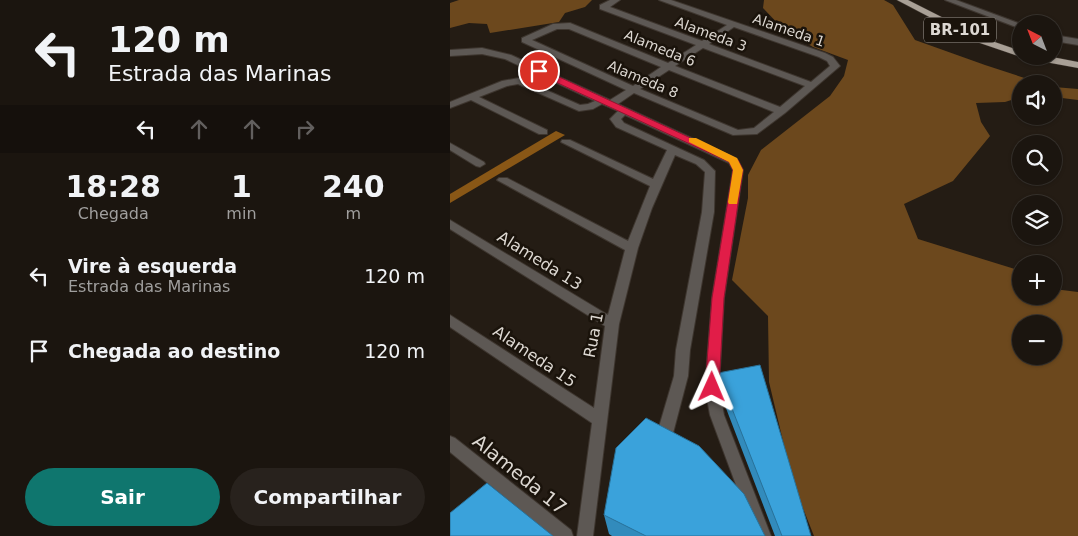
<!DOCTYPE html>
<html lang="pt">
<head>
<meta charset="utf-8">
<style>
	body { margin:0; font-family:"DejaVu Sans",sans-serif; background:#28221d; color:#f1f3f6; height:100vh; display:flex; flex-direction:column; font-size:19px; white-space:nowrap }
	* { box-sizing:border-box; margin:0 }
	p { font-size:16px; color:#a09f9e }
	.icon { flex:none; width:28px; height:28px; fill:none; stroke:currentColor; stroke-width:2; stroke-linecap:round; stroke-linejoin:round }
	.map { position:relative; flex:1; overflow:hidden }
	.panel { display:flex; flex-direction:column; background:#1b150f; width:450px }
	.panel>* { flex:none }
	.guide { background:#1b150f; color:#f1f3f6; overflow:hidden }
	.needle { width:32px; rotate:318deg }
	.fabs { position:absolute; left:562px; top:15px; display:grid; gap:10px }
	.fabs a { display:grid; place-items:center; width:50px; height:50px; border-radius:50%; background:#1b150f; box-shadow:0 1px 4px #0004,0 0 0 1px #39342f; font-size:25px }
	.pin { position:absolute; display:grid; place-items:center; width:42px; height:42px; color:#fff; margin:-21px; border:2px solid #fff; border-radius:50%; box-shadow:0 1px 5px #0007 }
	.me { position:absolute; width:55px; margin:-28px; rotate:1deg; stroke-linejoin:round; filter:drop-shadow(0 0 4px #0008) }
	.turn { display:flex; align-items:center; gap:18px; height:105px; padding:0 25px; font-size:22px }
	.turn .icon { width:65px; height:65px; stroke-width:2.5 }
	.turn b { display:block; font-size:35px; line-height:42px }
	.lanes { display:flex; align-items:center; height:48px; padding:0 25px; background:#0003; justify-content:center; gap:25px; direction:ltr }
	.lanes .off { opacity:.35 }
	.eta { display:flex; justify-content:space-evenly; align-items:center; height:85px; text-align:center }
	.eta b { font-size:30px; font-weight:700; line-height:35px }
	.cta { display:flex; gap:10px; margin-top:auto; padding:10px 25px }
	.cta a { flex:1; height:58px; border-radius:30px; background:#0f766e; color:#fff; font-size:20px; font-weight:700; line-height:58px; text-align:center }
	.cta a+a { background:#28221d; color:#f1f3f6 }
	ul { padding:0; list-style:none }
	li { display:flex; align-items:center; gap:15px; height:75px; padding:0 25px }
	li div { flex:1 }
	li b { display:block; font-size:19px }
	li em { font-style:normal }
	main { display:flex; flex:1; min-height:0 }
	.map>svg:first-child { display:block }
	.forest { fill:#6c481d; fill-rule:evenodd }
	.water { fill:#895716 }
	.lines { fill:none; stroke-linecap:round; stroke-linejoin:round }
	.minor-casing { stroke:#3e362f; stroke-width:2 }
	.trunk-casing { stroke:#3e362f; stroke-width:1 }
	.minor { fill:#5d5854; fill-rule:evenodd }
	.trunk { fill:#a9a096; fill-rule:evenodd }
	.wall { fill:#328bbc }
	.building { fill:#3aa2db; stroke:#297199 }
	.route { fill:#e11d48; stroke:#92132f }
	.slow { fill:#f59e0b }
	.labels { text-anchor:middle; stroke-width:5; stroke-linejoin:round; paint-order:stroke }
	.far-street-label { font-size:14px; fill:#ddd8d2; stroke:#1a130b }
	.shield { fill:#1a130b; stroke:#a29d96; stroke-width:1 }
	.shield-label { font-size:15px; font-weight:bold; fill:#ddd8d2 }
	.street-label { font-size:16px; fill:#ddd8d2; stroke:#1a130b }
	.near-street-label { font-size:19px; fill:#ddd8d2; stroke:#1a130b }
</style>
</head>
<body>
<main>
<section class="panel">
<div class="guide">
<div class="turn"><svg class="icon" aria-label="left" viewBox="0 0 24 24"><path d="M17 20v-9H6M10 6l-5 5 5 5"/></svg><div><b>120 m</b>Estrada das Marinas</div></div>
<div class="lanes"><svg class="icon" aria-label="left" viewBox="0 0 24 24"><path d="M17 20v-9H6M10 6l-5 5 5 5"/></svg><svg class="icon off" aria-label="ahead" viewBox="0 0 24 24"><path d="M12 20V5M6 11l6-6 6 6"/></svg><svg class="icon off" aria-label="ahead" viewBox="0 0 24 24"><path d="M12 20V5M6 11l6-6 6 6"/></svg><svg class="icon off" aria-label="right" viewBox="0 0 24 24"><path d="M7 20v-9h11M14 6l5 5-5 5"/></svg></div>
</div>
<div class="eta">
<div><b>18:28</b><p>Chegada</p></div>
<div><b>1</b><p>min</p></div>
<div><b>240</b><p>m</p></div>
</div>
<ul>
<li><svg class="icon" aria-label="left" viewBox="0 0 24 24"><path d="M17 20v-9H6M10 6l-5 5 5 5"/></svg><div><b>Vire à esquerda</b><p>Estrada das Marinas</p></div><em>120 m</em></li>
<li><svg class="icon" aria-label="arrive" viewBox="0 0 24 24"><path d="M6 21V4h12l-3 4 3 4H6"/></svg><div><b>Chegada ao destino</b></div><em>120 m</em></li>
</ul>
<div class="cta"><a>Sair</a><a>Compartilhar</a></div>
</section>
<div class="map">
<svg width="628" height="536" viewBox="0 0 628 536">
	<rect width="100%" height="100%" fill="#241c14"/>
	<path class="forest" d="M9 0H142L135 7 115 13 109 22 40 33 37 24 19 23 0 28V3Z
		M314 0H434L443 5 465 40 535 65 593 84H571V97L555 102 526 103 531 122 540 136 503 181 454 204 468 239 571 271V296H604V289L628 292V536H364L343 483 319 382 318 316 282 280 298 198V175L311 150 380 96 394 76 398 60 363 47 334 30 313 8ZM571 324H604V356H571Z
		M604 87 628 89V100L604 97Z"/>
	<path class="water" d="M106 131 115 135 0 203V194Z"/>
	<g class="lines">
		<defs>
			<path id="minor" d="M160 0H170L160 7 252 41 277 25 209 0H221L375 53 383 57 390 66 335 113 307 134 283 135 184 93 168 104 287 159 293 170 274 298 269 387 274 415 321 536H305L260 415 255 387 262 298 283 170 279 163 175 115 171 119 174 123 254 160 265 171 264 212 240 350 238 376 222 437 219 442 214 444 209 442 206 437 224 376 226 350 252 212 255 172 246 164 225 155 202 208 188 248 169 324 143 536H127L142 423 0 327V315L144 408 155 326 0 229V220L158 315 175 250 47 180 49 178H57L178 241 200 186 111 142 112 140H120L203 179 217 150 166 127 160 119 168 111 152 104 143 109 129 111 68 84 57 86 29 97 97 130V134H89L21 100 0 108V102L52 81 69 78 130 105 138 104 145 101 55 59 32 54 0 56V50L32 48 61 55 160 100 176 90 72 42V38L103 24 120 23 218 63 246 45 150 9V5ZM284 27 369 57 377 61 380 66 361 82 259 44ZM107 29H119L211 67 183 86 82 40ZM253 48 355 86 330 107 225 66ZM219 70 324 112 304 128 288 130 190 89Z
				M495 0H506L571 24V29Z
				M604 35 628 39V45L604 41Z
				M0 143 34 162 35 164 30 167 26 166 0 150Z
				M0 436 5 438 121 530 123 536H102L0 452Z"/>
			<path id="trunk" d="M447 0H458L533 38 571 51V56H574H568L527 42Z
				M574 56H597L628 62V68L579 59Z"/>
		</defs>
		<use href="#minor" class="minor-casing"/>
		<use href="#trunk" class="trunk-casing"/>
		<use href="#minor" class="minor"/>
		<use href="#trunk" class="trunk"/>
	</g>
	<path class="wall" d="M268 373 361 536H325L269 390Z
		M154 515 315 536H162L159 534Z"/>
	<path class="building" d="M310 365 361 536H332L268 373Z
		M196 418 249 446 294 494 315 536H196L154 515 166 448Z
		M37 483 103 536H0V513Z"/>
	<path class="route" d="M86 69H92L288 160 293 170 274 298 269 387 267 390 262 392 257 390 255 387 262 298 283 170 279 162 86 73Z"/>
	<path class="slow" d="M239 138H246L287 158 293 170 287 204H279L278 202 283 170 279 162 239 142Z"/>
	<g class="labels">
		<g class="far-street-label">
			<text transform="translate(339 30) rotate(19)" y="5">Alameda 1</text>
			<text transform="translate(261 34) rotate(20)" y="5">Alameda 3</text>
			<text transform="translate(210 48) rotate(22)" y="5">Alameda 6</text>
			<text transform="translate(193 79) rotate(23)" y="5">Alameda 8</text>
		</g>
		<rect class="shield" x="474" y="17.5" width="72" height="25" rx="4"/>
		<g class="shield-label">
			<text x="510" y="35">BR-101</text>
		</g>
		<g class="street-label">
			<text transform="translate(90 260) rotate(32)" y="6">Alameda 13</text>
			<text transform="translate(143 335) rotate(-79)" y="6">Rua 1</text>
			<text transform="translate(85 356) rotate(34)" y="6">Alameda 15</text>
		</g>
		<g class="near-street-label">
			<text transform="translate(70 474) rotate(39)" y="7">Alameda 17</text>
		</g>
	</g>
</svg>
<div class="fabs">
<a><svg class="needle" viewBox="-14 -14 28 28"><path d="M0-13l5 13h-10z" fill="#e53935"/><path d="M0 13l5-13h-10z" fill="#a09f9e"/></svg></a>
<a><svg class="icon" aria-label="sound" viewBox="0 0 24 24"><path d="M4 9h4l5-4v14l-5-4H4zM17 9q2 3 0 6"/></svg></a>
<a><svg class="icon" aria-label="search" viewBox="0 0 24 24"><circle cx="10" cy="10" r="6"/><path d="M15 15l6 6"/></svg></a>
<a><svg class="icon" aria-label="layers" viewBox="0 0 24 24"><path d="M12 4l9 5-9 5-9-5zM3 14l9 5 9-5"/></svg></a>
<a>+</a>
<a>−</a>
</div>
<div class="pin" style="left:89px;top:71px;background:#d93025"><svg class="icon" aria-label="arrive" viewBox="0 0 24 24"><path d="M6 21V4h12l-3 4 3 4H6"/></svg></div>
<svg class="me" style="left:262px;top:387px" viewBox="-20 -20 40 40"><path d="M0-17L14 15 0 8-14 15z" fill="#e11d48" stroke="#fff" stroke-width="4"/></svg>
</div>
</main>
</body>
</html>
